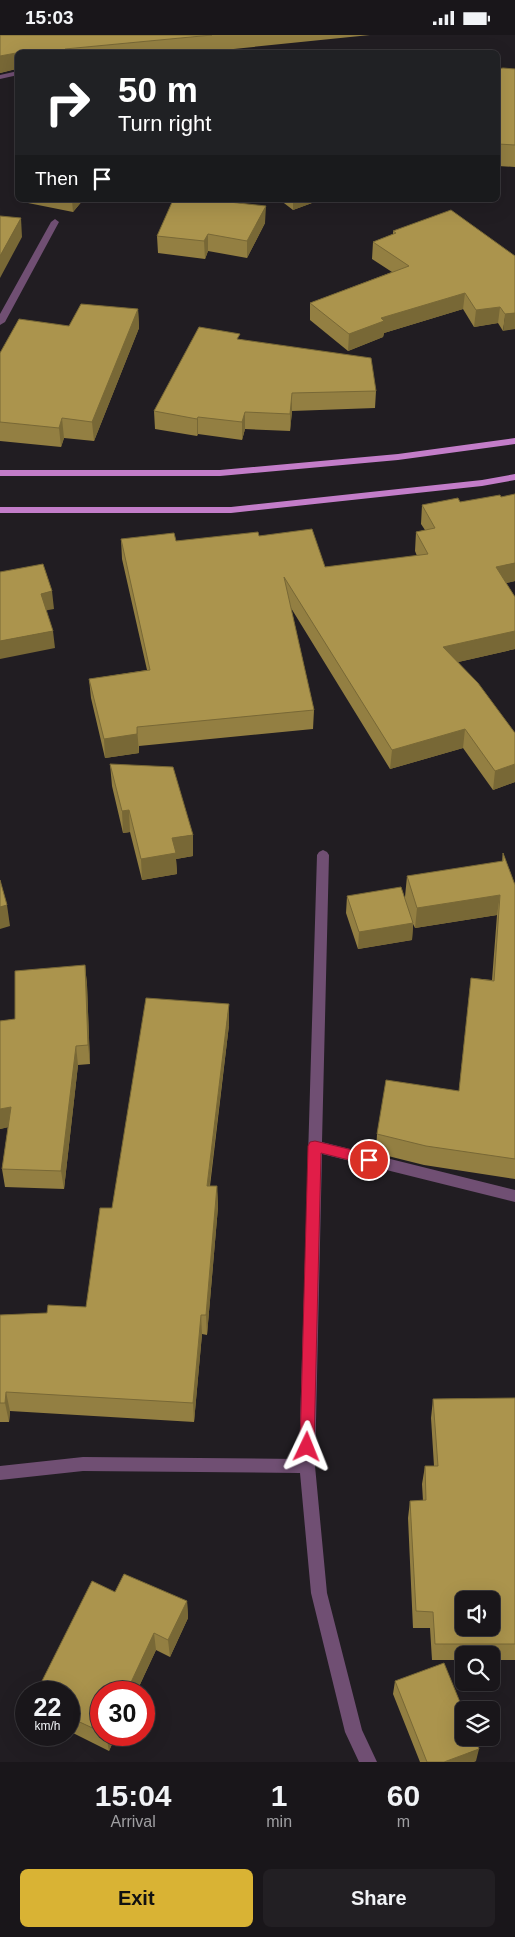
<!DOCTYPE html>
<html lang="en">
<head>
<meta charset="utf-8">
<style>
	body { margin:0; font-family:Helvetica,sans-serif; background:#221f23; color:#f1f3f6; height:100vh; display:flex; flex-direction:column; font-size:19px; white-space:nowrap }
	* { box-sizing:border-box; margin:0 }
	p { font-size:16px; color:#9f9fa2 }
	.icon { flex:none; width:28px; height:28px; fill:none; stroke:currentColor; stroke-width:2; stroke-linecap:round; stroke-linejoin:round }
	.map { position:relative; height:1727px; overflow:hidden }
	.panel { display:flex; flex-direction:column; background:#19161a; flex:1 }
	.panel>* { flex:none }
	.banner { position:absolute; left:15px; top:15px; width:485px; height:152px; border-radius:8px; box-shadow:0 5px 20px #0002,0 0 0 1px #373539; background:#202124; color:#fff; overflow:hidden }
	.buttons { position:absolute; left:455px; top:1556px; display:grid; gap:10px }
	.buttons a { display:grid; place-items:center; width:45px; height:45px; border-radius:8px; background:#19161a; box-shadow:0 5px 20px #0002,0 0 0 1px #373539; font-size:25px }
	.speed { position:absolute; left:15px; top:1646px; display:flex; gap:10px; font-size:25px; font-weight:700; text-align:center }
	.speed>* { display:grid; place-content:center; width:65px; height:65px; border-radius:50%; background:#19161a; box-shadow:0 5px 20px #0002,0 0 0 1px #373539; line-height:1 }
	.speed small { font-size:12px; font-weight:400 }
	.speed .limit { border:8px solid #d22; background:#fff; color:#111 }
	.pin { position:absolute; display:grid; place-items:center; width:42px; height:42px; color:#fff; margin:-21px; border:2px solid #fff; border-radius:50%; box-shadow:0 1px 5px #0007 }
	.me { position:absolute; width:55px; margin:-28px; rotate:2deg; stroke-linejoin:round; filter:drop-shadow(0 0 4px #0008) }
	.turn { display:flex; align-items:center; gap:18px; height:105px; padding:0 20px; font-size:22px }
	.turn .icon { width:65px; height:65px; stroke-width:2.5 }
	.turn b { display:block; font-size:35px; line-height:42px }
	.then { display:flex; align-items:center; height:48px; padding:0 20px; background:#0003; gap:10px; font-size:19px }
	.eta { display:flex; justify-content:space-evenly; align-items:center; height:85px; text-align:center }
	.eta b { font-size:30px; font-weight:800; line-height:35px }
	.button { display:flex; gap:10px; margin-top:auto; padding:10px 20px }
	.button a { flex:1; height:58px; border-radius:8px; background:#d9b334; color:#111; font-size:20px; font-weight:800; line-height:58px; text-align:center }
	.button a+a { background:#221f23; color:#f1f3f6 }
	.status { display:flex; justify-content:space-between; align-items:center; height:35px; padding:0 25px; background:#19161a; direction:ltr }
	.status svg { height:14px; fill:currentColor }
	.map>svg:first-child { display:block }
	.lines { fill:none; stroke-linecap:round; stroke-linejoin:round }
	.minor { fill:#704f73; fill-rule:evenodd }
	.major { fill:#c37dc9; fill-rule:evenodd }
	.wall { fill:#937f42 }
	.shaded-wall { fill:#786836 }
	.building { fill:#ab944d; stroke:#786836; fill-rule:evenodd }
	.route { fill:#e11d48; stroke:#92132f }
</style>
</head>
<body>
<div class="status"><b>15:03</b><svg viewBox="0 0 49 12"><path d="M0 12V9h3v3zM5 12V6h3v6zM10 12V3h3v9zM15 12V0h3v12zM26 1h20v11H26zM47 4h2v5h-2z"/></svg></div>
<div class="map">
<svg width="515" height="1727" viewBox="0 0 515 1727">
	<rect width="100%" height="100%" fill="#211d22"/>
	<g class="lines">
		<path class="minor" d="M18 36V40L0 44V40Z
			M55 184 59 187 5 287 0 290V279L51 187Z
			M323 815 327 817 329 820 322 1107 515 1155V1167L322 1119 315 1431 327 1558 362 1695 377 1727H359L345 1697 311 1558 300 1438 83 1436 0 1445V1431L83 1422 299 1424 317 820 319 817Z"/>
		<path class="major" d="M515 403V409L398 425 220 441H0V435H220L398 419Z
			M515 439V445L482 451 231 478H0V472H231L482 445Z"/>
	</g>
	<path class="wall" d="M0 0H370L194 18H18V43L16 34 0 38Z
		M498 34H515V132L498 131Z
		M23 165H83L73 177 23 167Z
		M280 165H320L293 175Z
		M265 188 247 223 208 216 205 224 158 218 157 201Z
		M393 196 514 221 503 296 498 288 474 292 463 274 384 298 383 302 348 316 310 285V268L392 237 372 224 373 207 393 199Z
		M138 274 139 293 94 406 64 403 61 412 0 406V318L69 291Z
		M240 304 376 356 375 373 292 376 290 396 245 394 242 405 198 399 197 401 155 394 154 376Z
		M460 467 515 546 506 548 515 562V614L458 627 515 698V747L493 755 463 713 390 734 291 573 314 675 313 694 139 711V718L105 723 91 663 89 644 147 635 122 524 121 504 176 506 259 501 325 532 417 521 415 516 416 497 425 495 421 489 422 470Z
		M110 729 193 821 176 824 177 839 142 845 130 797 123 798 112 751Z
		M503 818 515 850V1144L424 1130 376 1118 377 1099 459 1056 471 943 492 945 497 880 415 893 413 889 412 905 358 914 346 878 347 861 405 862 407 841 502 827Z
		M85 930 87 950 90 1029 78 1030 64 1154 5 1152 2 1134 8 1092 0 1094V986L15 984Z
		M229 990 210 1151H217L218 1172 207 1300 202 1299 194 1387 10 1376 9 1387H0V1280L47 1278 86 1272 112 1173Z
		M515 1363V1625H491V1620H464V1625H432L430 1593H413L408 1483 410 1466H423L422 1449 425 1431H434L431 1383 433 1364Z
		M115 1557 187 1566 188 1583 170 1622 156 1615 136 1658H101V1700H116L109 1716 69 1696V1658Z
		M395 1646 476 1726 473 1727H420L393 1659Z"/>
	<path class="shaded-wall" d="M16 18 17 28 15 26 16 34 0 38V21Z
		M72 165H83L73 177Z
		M293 165H320L293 175Z
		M266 171 265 188 247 223V206Z
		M21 183 22 202 0 243V221Z
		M208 199V216L205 224 204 206Z
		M465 258 463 274 384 298 383 302 348 316 349 299 381 283Z
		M500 272 498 288 474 292 476 275Z
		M138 274 139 293 94 406 92 387Z
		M515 278V294L503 296 505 279Z
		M292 358V376L290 396V379Z
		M245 377V394L242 405V387Z
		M198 382V399L197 401V384Z
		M62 383 64 403 61 412 59 393Z
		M515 528V546L494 551 496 532Z
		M52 556 54 574 43 576 41 559Z
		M53 596 55 613 0 624V606Z
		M515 596V614L441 631 443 612Z
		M137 692 139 718 105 723 104 704Z
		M465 694 463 713 390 734 392 715Z
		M515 729V747L493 755 495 736Z
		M129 775 130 797 123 798 122 776Z
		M193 800V821L176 824 177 839 142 845 141 824 172 803Z
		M500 860 497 880 415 893 417 873Z
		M7 870 10 891 0 894V872Z
		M413 888 412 905 358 914 359 897Z
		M85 930 87 950 90 1029 88 1010Z
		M229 969V990L207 1171V1151Z
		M76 1011 78 1030 64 1154 61 1136Z
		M11 1072 14 1091 0 1094V1074Z
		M217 1151 218 1172 207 1300 206 1280Z
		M201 1280 202 1299 194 1387 193 1368Z
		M6 1357 10 1376 9 1387 5 1368Z
		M187 1566 188 1583 170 1622 168 1605Z
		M154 1598 156 1615 136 1658H126Z
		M106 1700H116L109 1716Z
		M479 1714 476 1726 473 1727H444Z"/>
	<path class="building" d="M0 0H212L65 14 68 18H18V22L16 18 0 21Z
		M503 33 515 34V110L498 109V34Z
		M173 165H210L266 171 247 206 208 199 204 206 157 201Z
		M451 175 515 221V278L505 279 500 272 476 275 465 258 381 283 384 286 349 299 310 268 409 231 373 207 396 198 393 196Z
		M0 181 21 183 0 221Z
		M81 269 138 274 92 387 62 383 59 393 0 387V318L19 284 69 291Z
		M199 292 240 299 237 304 371 323 376 356 292 358 290 379 245 377 242 387 198 382 197 384 154 376Z
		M515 459V528L496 532 515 562V596L443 612 478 648 515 698V729L495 736 465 694 392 715 284 542 314 675 137 692V699L104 704 89 644 150 635 121 504 174 498 176 506 258 497 259 501 312 494 325 532 428 519 416 497 435 493 422 470 458 463 460 467 500 460 501 462Z
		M43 529 52 556 41 559 53 596 0 606V537Z
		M110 729 173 732 193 800 172 803 176 818 141 824 129 775 122 776Z
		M503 818 515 850V1124L426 1111 377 1099 386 1045 459 1056 471 943 494 946 500 860 417 873 407 841 503 826Z
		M0 845 7 870 0 872Z
		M401 852 413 888 359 897 347 861Z
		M85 930 88 1010 76 1011 61 1136 2 1134 11 1072 0 1074V986L15 984V936Z
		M146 963 229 969 207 1151H217L206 1280H201L193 1368 6 1357 5 1368H0V1280L47 1278 48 1270 86 1272 100 1173H112Z
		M515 1363V1609H435L433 1577 416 1576 410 1466 426 1465 425 1431H438L433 1364ZM464 1565H491V1592H464Z
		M124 1539 187 1566 168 1605 154 1598 126 1658H101V1697L69 1682V1658H36L92 1546 115 1557Z
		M444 1628 464 1677V1702H474L479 1714 444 1727H427L395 1646Z"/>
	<path class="route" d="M315 1106 369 1119 374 1121 376 1125 374 1128 369 1130 321 1118 314 1412 312 1417 307 1419 302 1417 300 1412 308 1111 310 1107Z"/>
</svg>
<div class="buttons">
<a><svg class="icon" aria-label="sound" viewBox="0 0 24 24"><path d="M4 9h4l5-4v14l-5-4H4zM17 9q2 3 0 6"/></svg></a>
<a><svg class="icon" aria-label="search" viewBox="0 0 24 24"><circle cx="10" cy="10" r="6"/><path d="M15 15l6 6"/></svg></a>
<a><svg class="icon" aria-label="layers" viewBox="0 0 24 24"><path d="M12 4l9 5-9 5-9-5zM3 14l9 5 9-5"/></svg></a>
</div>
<div class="speed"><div>22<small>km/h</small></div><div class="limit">30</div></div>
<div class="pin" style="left:369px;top:1125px;background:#d93025"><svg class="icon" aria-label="arrive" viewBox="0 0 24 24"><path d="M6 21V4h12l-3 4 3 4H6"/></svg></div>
<svg class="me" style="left:307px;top:1412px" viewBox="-20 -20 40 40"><path d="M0-17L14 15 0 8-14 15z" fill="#e11d48" stroke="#fff" stroke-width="4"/></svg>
<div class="banner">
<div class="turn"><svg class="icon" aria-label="right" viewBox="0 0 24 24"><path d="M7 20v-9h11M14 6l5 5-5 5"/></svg><div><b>50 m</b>Turn right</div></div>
<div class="then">Then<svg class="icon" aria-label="arrive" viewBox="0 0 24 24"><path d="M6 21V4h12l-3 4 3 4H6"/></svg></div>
</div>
</div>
<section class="panel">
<div class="eta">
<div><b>15:04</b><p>Arrival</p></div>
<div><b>1</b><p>min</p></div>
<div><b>60</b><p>m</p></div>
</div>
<div class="button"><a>Exit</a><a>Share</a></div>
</section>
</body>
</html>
